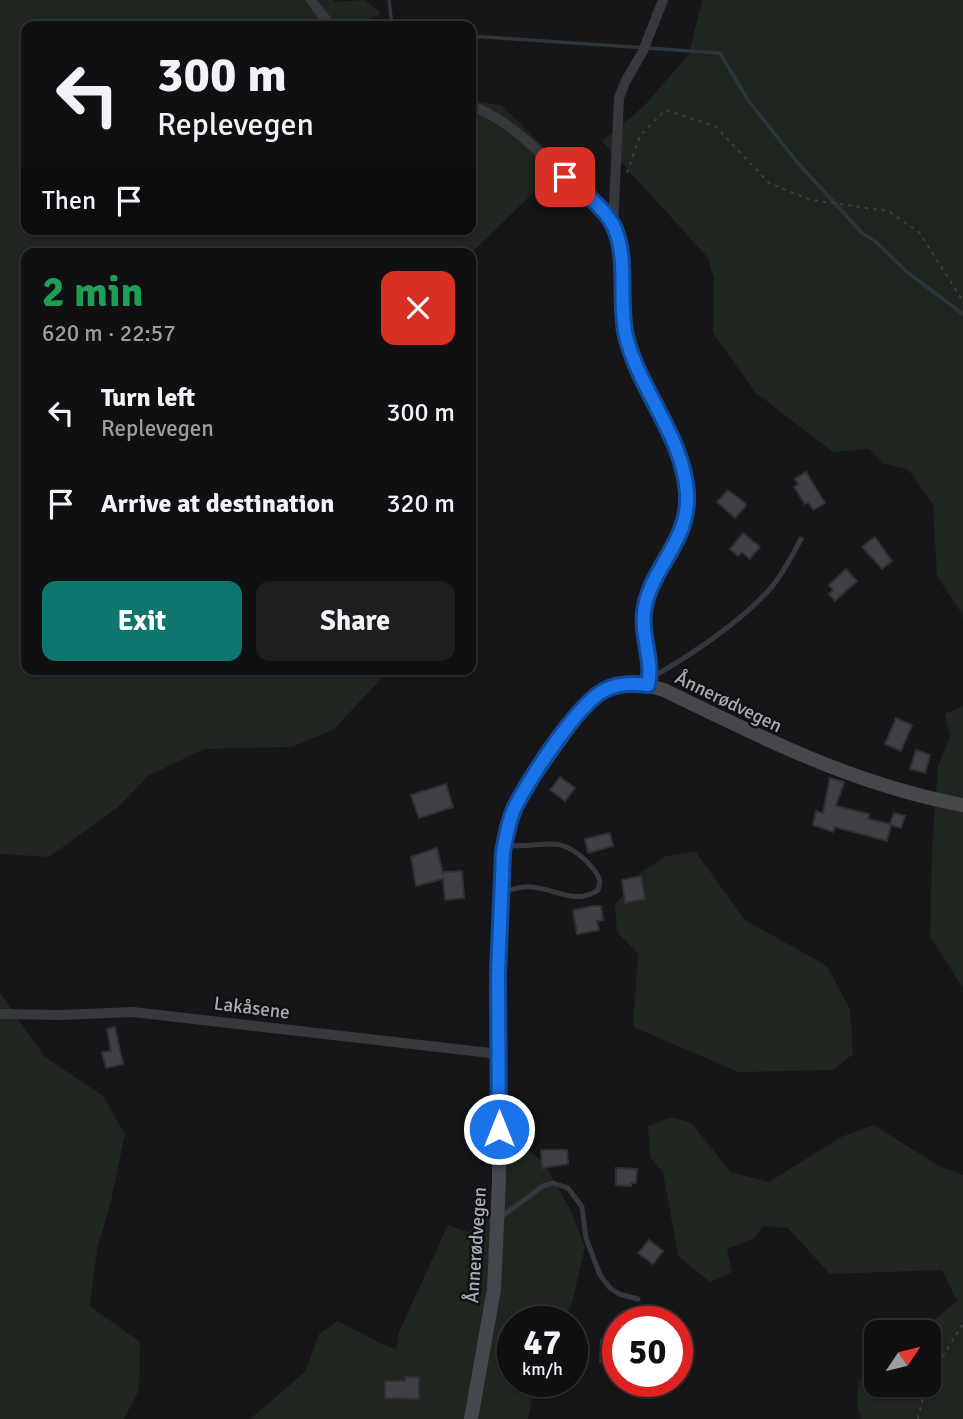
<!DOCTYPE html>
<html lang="en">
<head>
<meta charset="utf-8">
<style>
	body { margin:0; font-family:Signika,sans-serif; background:#1e1e20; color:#f1f3f6; height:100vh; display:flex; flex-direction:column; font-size:26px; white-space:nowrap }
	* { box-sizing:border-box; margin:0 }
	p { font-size:23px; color:#9c9d9f }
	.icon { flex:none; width:38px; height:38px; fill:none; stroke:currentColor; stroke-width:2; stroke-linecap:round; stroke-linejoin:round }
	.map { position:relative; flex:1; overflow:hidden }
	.side { position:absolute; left:21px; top:248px; width:455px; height:427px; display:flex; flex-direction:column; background:#101012; border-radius:14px; box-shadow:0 2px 5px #0004,0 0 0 2px #303032 }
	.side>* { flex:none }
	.hud { position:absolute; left:21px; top:21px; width:455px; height:214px; border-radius:14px; box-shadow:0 2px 5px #0004,0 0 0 2px #303032; background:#101012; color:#f1f3f6; overflow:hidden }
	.needle { width:46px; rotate:55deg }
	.controls { position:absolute; left:864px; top:1320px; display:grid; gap:14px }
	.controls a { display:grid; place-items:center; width:77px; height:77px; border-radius:14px; background:#101012; box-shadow:0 2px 5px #0004,0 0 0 2px #303032; font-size:35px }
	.speed { position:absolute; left:497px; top:1306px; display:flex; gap:14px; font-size:35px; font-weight:700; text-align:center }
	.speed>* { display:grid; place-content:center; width:91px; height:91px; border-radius:50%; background:#101012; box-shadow:0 2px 5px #0004,0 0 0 2px #303032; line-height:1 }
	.speed small { font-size:18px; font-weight:400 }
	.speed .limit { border:10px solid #d22; background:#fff; color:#111 }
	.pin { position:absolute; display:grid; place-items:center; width:60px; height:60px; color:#fff; margin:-30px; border-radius:14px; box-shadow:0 4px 10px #0006 }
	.me { position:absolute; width:77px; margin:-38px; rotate:0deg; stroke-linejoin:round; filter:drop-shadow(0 0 5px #0008) }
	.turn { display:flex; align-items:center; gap:24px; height:147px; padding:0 21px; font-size:32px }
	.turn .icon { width:91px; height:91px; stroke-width:2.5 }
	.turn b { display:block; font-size:49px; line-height:60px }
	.then { display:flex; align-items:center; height:66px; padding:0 21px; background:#0003; gap:14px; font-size:26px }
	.round { display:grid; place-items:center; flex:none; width:74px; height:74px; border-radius:14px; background:#1e1e20 }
	.overview { display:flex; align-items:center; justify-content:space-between; height:119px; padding:0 21px }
	h1 { font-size:42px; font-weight:800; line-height:52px; color:#1e9e55 }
	.cta { display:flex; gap:14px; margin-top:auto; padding:14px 21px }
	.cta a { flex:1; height:80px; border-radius:14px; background:#0f766e; color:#fff; font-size:28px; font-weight:800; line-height:80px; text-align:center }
	.cta a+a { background:#1e1e20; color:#f1f3f6 }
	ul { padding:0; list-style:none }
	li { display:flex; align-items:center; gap:21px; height:91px; padding:0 21px }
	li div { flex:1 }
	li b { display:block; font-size:26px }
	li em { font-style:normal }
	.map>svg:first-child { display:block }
	.green { fill:#1e261f }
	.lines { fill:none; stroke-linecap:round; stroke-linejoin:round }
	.stream { stroke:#2c353c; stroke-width:3.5 }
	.building { fill:#404145; stroke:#303034; stroke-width:2 }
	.path { stroke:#3d3f44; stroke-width:2; stroke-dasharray:3.5 5; stroke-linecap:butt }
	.lane { stroke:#37383d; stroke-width:5 }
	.street { stroke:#37383d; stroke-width:10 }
	.secondary { stroke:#45474d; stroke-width:14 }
	.route-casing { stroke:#114b97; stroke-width:18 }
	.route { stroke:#1a73e8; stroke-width:12 }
	.labels { text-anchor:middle; stroke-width:5; stroke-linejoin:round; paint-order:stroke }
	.street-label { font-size:19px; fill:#a8adb8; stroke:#111113 }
</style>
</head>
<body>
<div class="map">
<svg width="963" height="1419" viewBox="0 0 963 1419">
	<rect width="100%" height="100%" fill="#161618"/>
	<path class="green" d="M0 0H333L335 2 365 0 381 13 360 26H26V229H471V101L501 105 552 155 554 173 470 254H26V670H384L380 680 333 730 292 747 204 749 148 776 117 808 49 857 0 854Z
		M702 0H963V623L962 614 937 576 933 505 908 469 884 464 869 449 833 452 756 393 713 333 714 279 708 258 602 141 644 106 689 54Z
		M963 706V988L930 937 932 847 938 766 950 737 945 714Z
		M695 851 745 920 827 966 850 1009 853 1054 833 1070 738 1072 633 1027 638 954 617 932 615 905 640 873 666 856Z
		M0 993 44 1056 103 1096 125 1134 111 1201 97 1249 90 1306 140 1342 139 1390 124 1419H0Z
		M672 1117 691 1123 731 1172 769 1182 841 1137 874 1125 939 1166 963 1175V1419H861L857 1406 859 1381 877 1367V1384H929V1332H920L957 1301 942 1270 830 1274 788 1228 763 1226 754 1238 727 1249 732 1272 710 1282 678 1256 663 1172 650 1157 648 1126Z
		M501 1128 544 1163 572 1213 585 1247 572 1303 563 1321H513V1381H536L528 1419H250L305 1372 319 1334 338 1321 382 1344 396 1349 399 1332 448 1225 468 1232 494 1214Z"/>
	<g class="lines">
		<path class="stream" d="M389 0 392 26
			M471 36 720 53 748 100 797 162 863 234 875 241 907 272 963 314"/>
	</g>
	<path class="building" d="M806 472 825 503 813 510 808 502 805 504 794 487 798 484 795 479Z
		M728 490 745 503 746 506 735 518 717 502Z
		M743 533 760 547 750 559 742 552 738 556 730 549Z
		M875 537 892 561 882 569 862 547Z
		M846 569 857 581 835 601 829 594 833 590 829 585Z
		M896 718 912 725 901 751 885 744Z
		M916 750 930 755 925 773 910 769Z
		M560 777 575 788 565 801 550 790Z
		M830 778 844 782 836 806 869 814 868 819 890 824 894 813 905 816 901 828 891 825 887 841 835 827 833 832 813 825 816 811 823 813Z
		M446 784 453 807 419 818 411 795Z
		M610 833 613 846 588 853 585 839Z
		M437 848 443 874V872L462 871 464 898 445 900 443 879 416 886 411 857Z
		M641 876 645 899 625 903 622 880Z
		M594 906H601L603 920 597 921 599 930 577 934 573 910Z
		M115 1027 123 1064 106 1068 102 1052 111 1051 107 1029Z
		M541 1150H567L568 1164 542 1168Z
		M616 1168 637 1169 636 1183H631V1186L616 1185Z
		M649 1240 663 1251 653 1264 638 1253Z
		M605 1336 618 1338 615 1365 600 1362 601 1340H604Z
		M405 1377H419V1399L385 1398V1381H405Z"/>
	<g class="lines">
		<path class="path" d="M627 173 640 136 665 110 715 126 769 183 811 200 888 211 919 232 963 301
			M929 1378 963 1324
			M918 1419 926 1384"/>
		<path class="lane" d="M649 679C691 655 737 625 770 589 783 574 792 556 801 539
			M503 893C512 889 521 886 531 887 554 888 576 906 598 890L600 882C598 873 592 867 585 860 557 832 540 850 507 845
			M501 1217 543 1186 553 1183 568 1188 582 1207 586 1238 600 1275 610 1288 619 1294 638 1299"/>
		<path class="street" d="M311 0 331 26
			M471 106C509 119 538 152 568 179 580 191 596 202 606 216 612 222 616 231 618 239 625 262 620 290 622 313 624 330 629 344 635 359 651 403 687 451 687 498 686 545 654 565 645 606 639 632 654 660 647 685
			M613 226 619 98 625 82 643 51 663 0
			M0 1014 61 1015 133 1012 499 1054"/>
		<path class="secondary" d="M471 1419 494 1289 499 1180 498 973 503 852 506 836 515 806 529 784 586 704 605 690 617 685 639 683 664 690C762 738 855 785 963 805"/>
	</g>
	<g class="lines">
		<defs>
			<path id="route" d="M499 1129 498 974 503 852C506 836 509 819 516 805 531 777 578 703 605 690 618 683 633 683 648 685 654 660 639 633 645 606 654 564 690 540 687 493 683 436 639 390 626 336 618 302 629 256 613 225 603 206 581 191 565 177"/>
		</defs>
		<use href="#route" class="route-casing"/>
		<use href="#route" class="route"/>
	</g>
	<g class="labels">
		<g class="street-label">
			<text transform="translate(729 701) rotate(26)" y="7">Ånnerødvegen</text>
			<text transform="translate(252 1007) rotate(7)" y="7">Lakåsene</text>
			<text transform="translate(475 1245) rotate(-86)" y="7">Ånnerødvegen</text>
		</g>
	</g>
</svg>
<div class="controls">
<a><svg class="needle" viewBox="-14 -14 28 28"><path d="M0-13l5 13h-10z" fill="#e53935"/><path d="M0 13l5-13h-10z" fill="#9c9d9f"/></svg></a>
</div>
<div class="speed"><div>47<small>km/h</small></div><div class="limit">50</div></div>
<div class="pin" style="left:565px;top:177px;background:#d93025"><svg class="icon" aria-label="arrive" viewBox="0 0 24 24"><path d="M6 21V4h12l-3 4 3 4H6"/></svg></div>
<svg class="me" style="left:499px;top:1129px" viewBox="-20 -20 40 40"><circle r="17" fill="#1a73e8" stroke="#fff" stroke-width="3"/><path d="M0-11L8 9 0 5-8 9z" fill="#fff"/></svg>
<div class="hud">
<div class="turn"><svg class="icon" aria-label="left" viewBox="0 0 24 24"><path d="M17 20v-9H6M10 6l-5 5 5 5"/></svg><div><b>300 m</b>Replevegen</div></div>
<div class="then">Then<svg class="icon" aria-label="arrive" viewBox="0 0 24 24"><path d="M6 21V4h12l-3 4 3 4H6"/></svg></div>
</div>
<section class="side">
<div class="overview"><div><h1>2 min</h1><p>620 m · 22:57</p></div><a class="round" style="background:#d93025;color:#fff"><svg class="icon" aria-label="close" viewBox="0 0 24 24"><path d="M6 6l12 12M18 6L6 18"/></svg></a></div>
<ul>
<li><svg class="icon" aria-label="left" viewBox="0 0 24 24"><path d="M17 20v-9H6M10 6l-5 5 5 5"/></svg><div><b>Turn left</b><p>Replevegen</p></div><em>300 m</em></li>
<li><svg class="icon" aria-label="arrive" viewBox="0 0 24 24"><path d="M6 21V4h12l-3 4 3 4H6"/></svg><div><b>Arrive at destination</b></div><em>320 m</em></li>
</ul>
<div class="cta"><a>Exit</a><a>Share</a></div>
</section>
</div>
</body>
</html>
